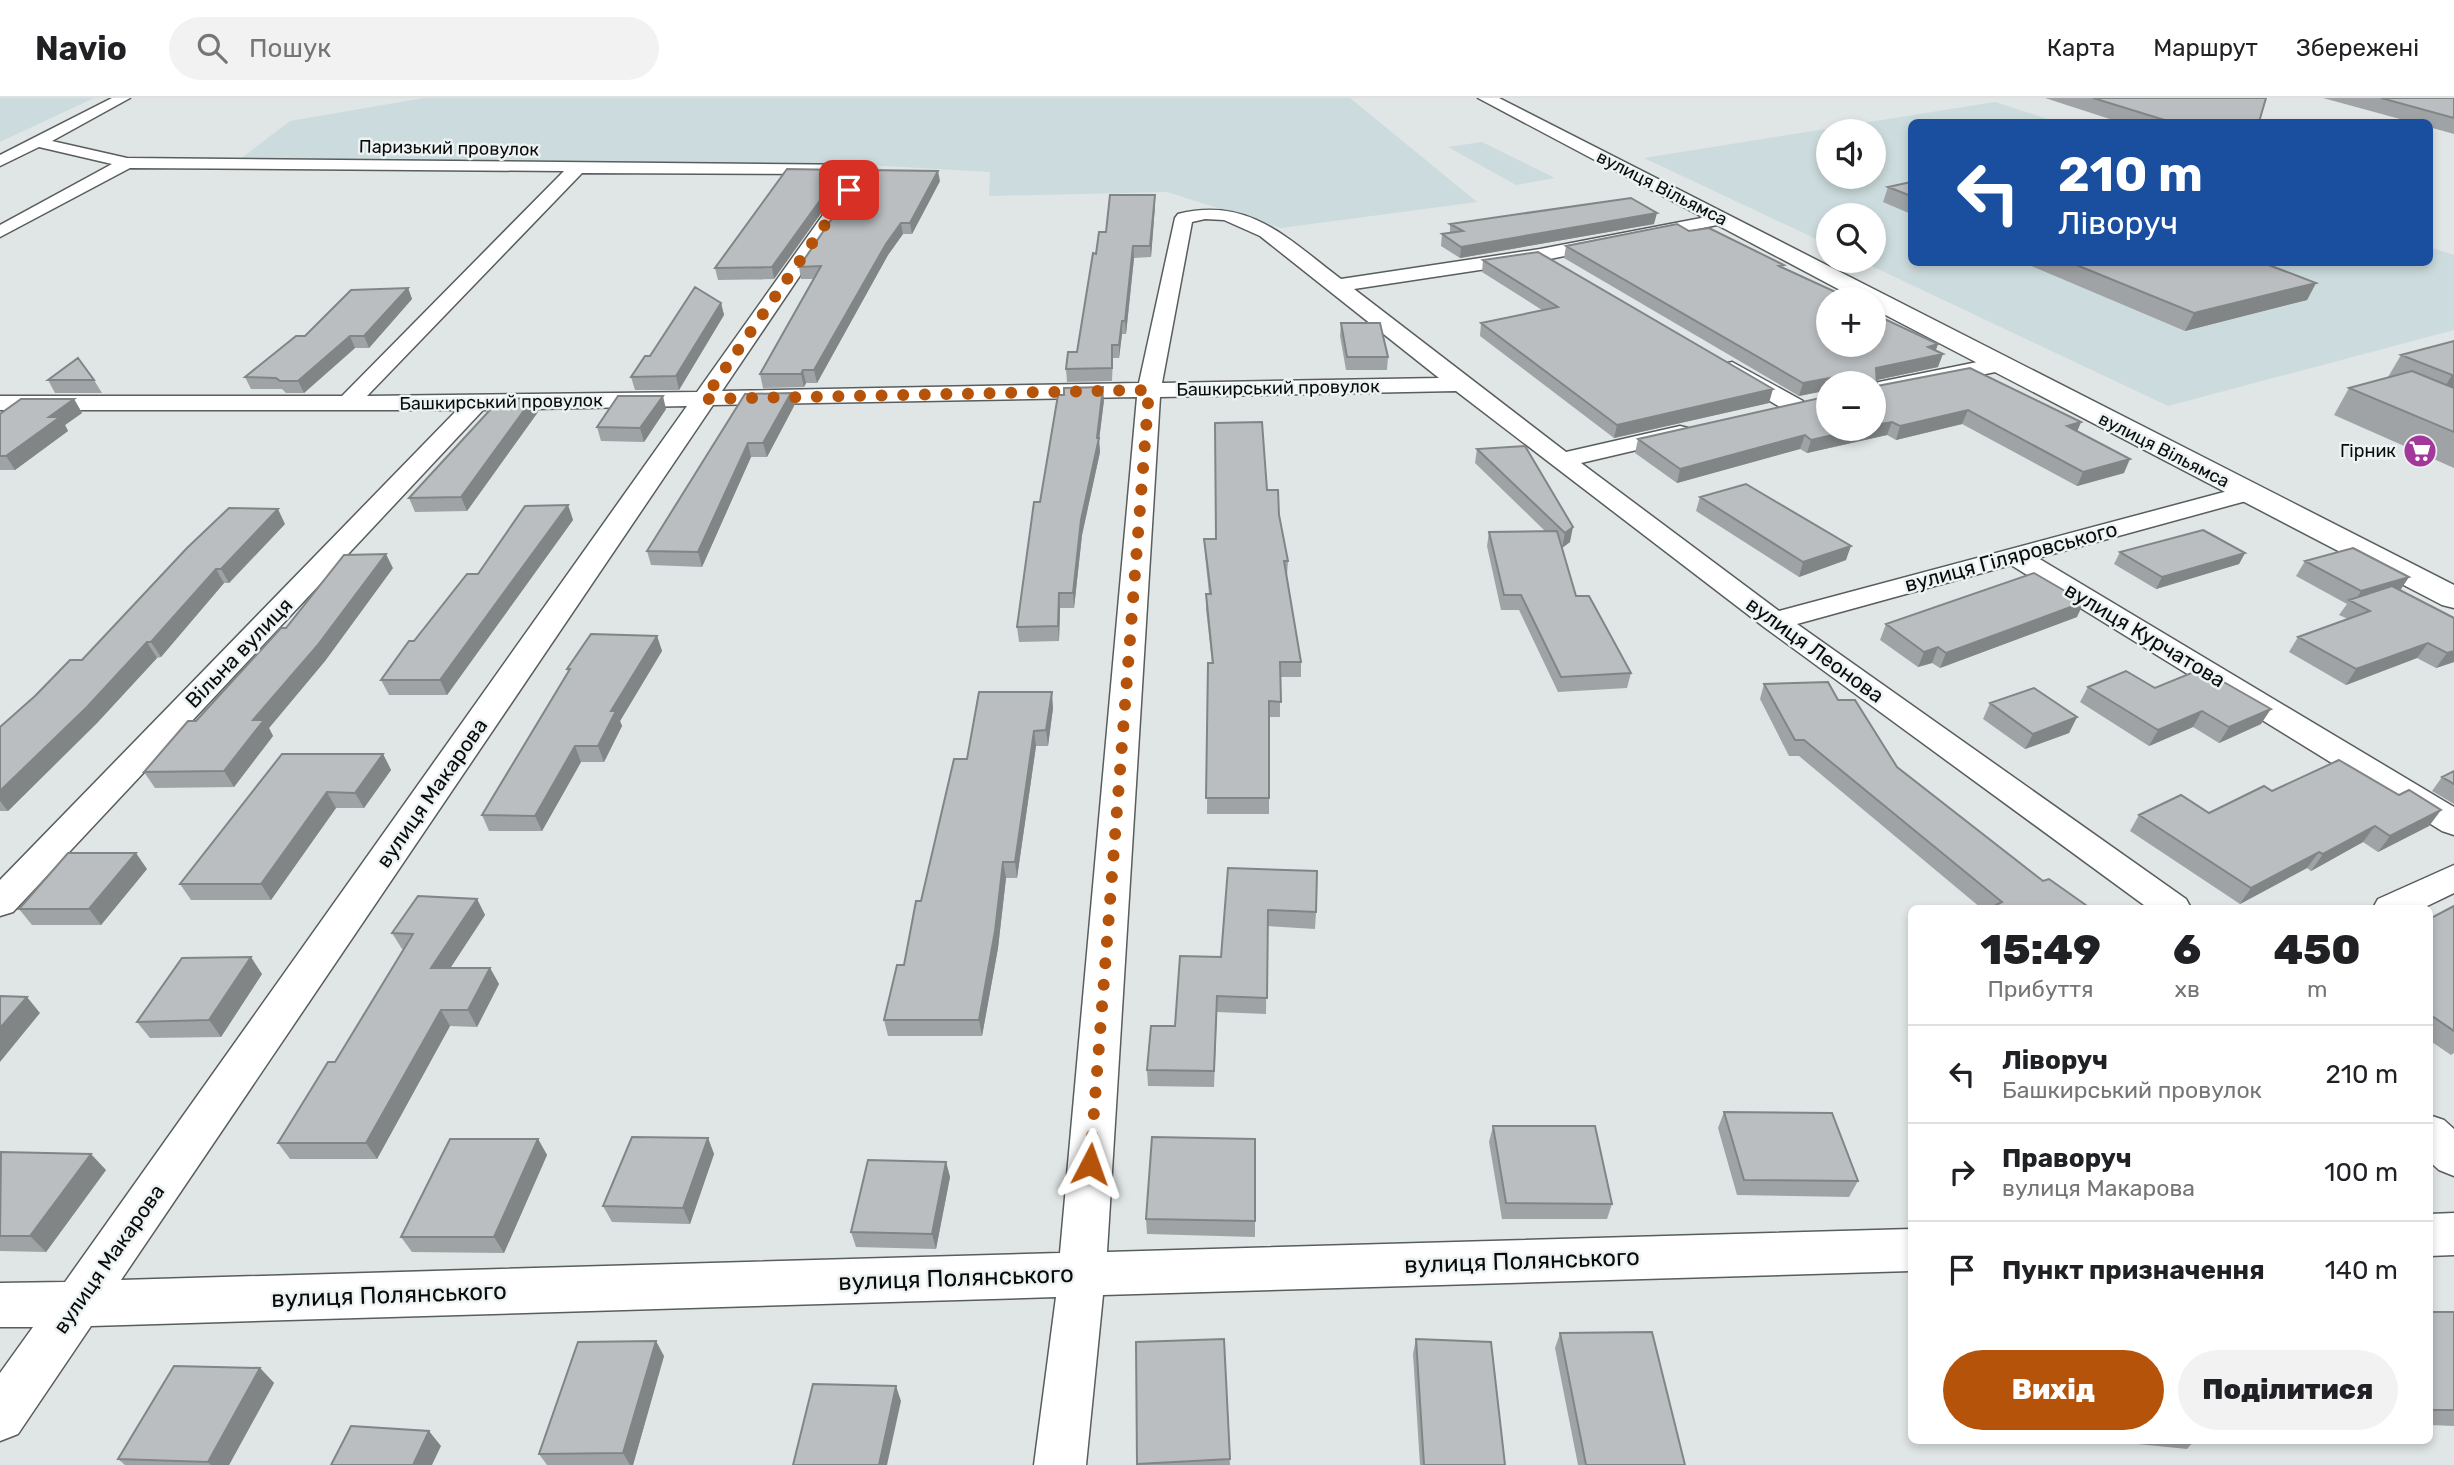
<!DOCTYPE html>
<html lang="uk">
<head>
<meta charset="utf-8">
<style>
	body { margin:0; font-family:Rubik,sans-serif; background:#f2f2f2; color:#202124; height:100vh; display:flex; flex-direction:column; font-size:26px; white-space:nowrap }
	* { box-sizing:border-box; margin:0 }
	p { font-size:23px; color:#757577 }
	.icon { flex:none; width:38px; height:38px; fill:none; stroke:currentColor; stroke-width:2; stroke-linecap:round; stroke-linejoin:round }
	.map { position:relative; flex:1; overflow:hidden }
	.drawer { position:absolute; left:1908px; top:807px; width:525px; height:539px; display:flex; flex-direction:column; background:#fff; border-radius:10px; box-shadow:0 4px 10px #0003 }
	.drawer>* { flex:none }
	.top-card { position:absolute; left:1908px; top:21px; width:525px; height:147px; border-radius:10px; box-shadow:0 4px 10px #0003; background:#1a4fa0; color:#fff; overflow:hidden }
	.buttons { position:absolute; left:1816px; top:21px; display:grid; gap:14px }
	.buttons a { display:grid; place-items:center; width:70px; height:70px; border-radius:50%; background:#fff; box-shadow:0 4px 10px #0003; font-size:35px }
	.pin { position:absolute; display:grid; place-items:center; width:60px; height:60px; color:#fff; margin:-30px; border-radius:14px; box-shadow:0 4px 10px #0006 }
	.me { position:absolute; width:77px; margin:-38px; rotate:4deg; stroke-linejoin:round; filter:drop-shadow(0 0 5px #0008) }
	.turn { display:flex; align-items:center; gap:24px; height:147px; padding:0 35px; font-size:32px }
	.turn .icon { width:91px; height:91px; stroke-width:2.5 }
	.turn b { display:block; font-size:49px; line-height:60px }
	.eta { display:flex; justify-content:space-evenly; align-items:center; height:119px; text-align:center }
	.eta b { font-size:42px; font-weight:800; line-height:49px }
	.action { display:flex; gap:14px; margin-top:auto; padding:14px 35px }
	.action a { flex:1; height:80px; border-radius:42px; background:#b45309; color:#fff; font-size:28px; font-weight:800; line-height:80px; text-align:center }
	.action a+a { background:#f2f2f2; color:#202124 }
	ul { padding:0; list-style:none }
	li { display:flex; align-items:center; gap:21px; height:98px; padding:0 35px; border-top:2px solid #e0e0e0 }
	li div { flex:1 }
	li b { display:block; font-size:26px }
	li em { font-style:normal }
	header { display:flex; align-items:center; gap:42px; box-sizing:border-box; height:98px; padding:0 35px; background:#fff; border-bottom:2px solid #e0e0e0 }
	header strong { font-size:33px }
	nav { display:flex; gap:38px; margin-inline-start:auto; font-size:24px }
	.search { width:490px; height:63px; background:#f2f2f2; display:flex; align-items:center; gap:18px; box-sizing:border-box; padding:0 24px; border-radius:38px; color:#757577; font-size:26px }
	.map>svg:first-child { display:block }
	.built { fill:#ccdbdd; fill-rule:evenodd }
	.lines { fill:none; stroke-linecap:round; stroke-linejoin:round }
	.minor-casing { stroke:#585d5d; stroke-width:3 }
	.tertiary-casing { stroke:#585d5d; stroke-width:3 }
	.minor { fill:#fff; fill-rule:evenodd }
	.tertiary { fill:#fff; fill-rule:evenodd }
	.wall { fill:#a0a3a5 }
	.shaded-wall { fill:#828586 }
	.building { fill:#babec0; stroke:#828586; stroke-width:2 }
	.route { stroke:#b45309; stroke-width:12; stroke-dasharray:0 21.6 }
	.labels { text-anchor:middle; stroke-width:5; stroke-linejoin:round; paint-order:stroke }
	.far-street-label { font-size:18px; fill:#0a0c0c; stroke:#edf2f3 }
	.far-poi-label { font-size:18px; fill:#0a0c0c; stroke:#edf2f3; text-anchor:end }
	.street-label { font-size:21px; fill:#0a0c0c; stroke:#edf2f3 }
	.near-street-label { font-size:24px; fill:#0a0c0c; stroke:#edf2f3 }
</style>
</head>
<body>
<header>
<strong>Navio</strong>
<div class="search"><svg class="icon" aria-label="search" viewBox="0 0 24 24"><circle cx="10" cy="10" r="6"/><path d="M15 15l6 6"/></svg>Пошук</div>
<nav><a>Карта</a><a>Маршрут</a><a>Збережені</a></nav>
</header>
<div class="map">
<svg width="2454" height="1367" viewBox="0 0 2454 1367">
	<rect width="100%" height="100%" fill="#e0e5e6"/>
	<path class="built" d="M0 0H94L0 44Z
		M424 0H1350L1477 104 1281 130 1167 94 989 98 990 74 848 66 239 62 290 23Z
		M1995 4 2057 24H1911V164H2429V149L2454 157V232L2168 308 1861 163H1874V117H1829V147L1644 60ZM1829 33H1874V79H1829Z
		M1482 44 1555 80 1516 87 1448 49Z"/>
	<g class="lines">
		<defs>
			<path id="minor" d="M112 0H130L52 43 127 60 870 67 872 71 722 293 1139 285 1175 120 1178 116C1249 98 1288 141 1341 181L1540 151 1722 116 1728 117 1731 121 1722 126 1540 163 1354 191 1566 354 1680 328 1688 330 1692 335 1688 340 1581 365 1779 513 2239 390 2248 387 2257 390 2261 395 2257 400 2038 460 2454 709V737L2442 733 2011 467 1797 526 2186 801 2191 810H2148L1764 529 1456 293 1160 299 1107 1154 1911 1131V1173L1103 1197 1086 1367H1034L1056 1199 91 1228 18 1336 0 1343V1275L33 1229H0V1185L65 1184 687 308 483 312 13 814 0 818V782L457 312H0V298H342L564 73 130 70 0 139V127L112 66 39 49 0 68V57ZM582 75 852 76 697 294 367 298ZM1205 121 1224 122 1260 138 1439 280 1162 285 1192 124ZM1137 299 1060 1155 121 1182 713 307Z
				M1997 260 2005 262 2008 267 2005 272 1874 299V285Z
				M1732 264 1803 303 1806 308 1803 313H1787L1724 276 1721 271 1724 266Z
				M2454 767V795L2423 810H2373L2378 801Z
				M2429 1017 2444 1022 2454 1031V1078L2439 1072 2429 1063Z
				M2454 1115V1157L2429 1158V1116Z"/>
			<path id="tertiary" d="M1478 0H1499L2454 487V510L2442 507 1874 211V201H1857Z"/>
		</defs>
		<use href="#minor" class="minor-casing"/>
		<use href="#tertiary" class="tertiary-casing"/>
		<use href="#minor" class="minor"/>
		<use href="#tertiary" class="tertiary"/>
	</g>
	<path class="wall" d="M2045 0H2266L2259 24H2119Z
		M2323 0H2454V36L2429 29V24H2411Z
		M842 72 844 83 774 181 718 182 715 170Z
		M940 83 912 136H903L888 157 817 285H806L804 289 763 290 760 276 814 181H801L799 169Z
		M1911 84V116L1883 104 1888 89Z
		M1155 97V108L1151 159 1134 160 1126 236H1122L1119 260H1113L1112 283 1067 284 1066 271 1077 254 1096 156Z
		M1450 126H1654L1460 160 1441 148 1442 136 1450 135Z
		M1689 133 1783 170 1840 196 1839 199 1938 246 1935 252 1938 269 1877 282V288L2081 324 2077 334 2124 375 2077 388 1962 326 1896 342 1887 337 1807 355 1800 351 1677 385 1635 355 1638 341 1829 298 1874 285H1829V292L1799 298 1564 160 1566 148Z
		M1483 162 1769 305 1614 340 1480 238 1481 225 1542 212 1482 174Z
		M2022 164H2261L2316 185 2307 202 2185 233Z
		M408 190 412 201 369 250H355L304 295H286L282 291H251L245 279 305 238Z
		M721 205 724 217 679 292H635L631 279 650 258Z
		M1341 225 1388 259 1387 272H1346L1340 238Z
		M2454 243V370L2334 317 2349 290 2388 279 2401 257Z
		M48 282H94L102 295H55Z
		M745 296 794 308 767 359H751L702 469 651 467 647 453Z
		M74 301 82 315 65 327 68 333 15 372H0V316Z
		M1104 302 1099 342 1100 354 1082 437 1074 510H1060L1059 543 1019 544 1017 529 1040 404Z
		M666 311 644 344 601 343 597 329Z
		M538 314 467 413 415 414 409 400Z
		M1525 348 1570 444 1562 450 1576 498 1631 575 1627 590 1558 594 1519 512H1501L1487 448 1489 434 1545 433 1475 365 1477 351Z
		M1267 392 1279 417 1288 463 1287 478 1301 564V579H1280V619H1269V716H1207L1208 565H1212L1206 511V496H1209L1205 456 1204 441H1216Z
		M1700 399 1846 462 1799 479 1696 413Z
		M568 407 573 422 447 597H389L381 582 414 543Z
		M285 426 229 485H224L161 559 157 560 97 625 8 713H0V629L82 562 187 450Z
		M2120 454 2245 455 2239 466 2156 491 2114 466Z
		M2305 463 2409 479 2400 492 2454 520V564L2436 570 2417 560 2346 587 2289 554 2298 539 2348 521 2339 517 2347 506 2296 478Z
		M393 470 325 563 269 630 273 638 234 689 155 690 144 674 196 623 286 530Z
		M2077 519 1940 570 1932 565 1918 569 1880 542 1886 526Z
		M657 538 662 553 620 623 622 628 604 664H581L542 733H489L482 717 568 574 567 571Z
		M1764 586 1838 602 1897 669 2043 783 2090 810H1981L1799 658H1789L1760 601Z
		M2088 589 2155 590 2261 626 2219 645 2193 629 2149 648 2080 604Z
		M1990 605 2077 619 2069 635 2025 651 1983 621Z
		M1053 610 1048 648H1036L1017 780H1006L998 850 982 938H888L884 922 904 867 921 803 967 661Z
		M383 656 391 672 364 710H336L271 802H191L180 786Z
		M2454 673V706L2432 693 2442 679Z
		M2272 693 2399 697 2441 712 2429 728 2378 754 2363 744 2311 773 2307 770 2240 806 2130 733 2139 717 2209 715Z
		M1228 770 1316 814 1315 831 1267 828 1266 916 1217 914 1214 989 1148 988 1147 972 1221 859Z
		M147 771 101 827H32L19 811Z
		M477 801 485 817 450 870H490L499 886 477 929 450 928 377 1061H290L278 1045 335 964 404 851H402L392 835Z
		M2454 808V955L2451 957 2429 942V821Z
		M262 876 221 939 150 940 137 924Z
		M1724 1014 1858 1083 1849 1099 1737 1097 1718 1030Z
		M1493 1028 1612 1106 1607 1121H1502L1489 1044Z
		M708 1040 714 1056 690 1126 612 1124 603 1108Z
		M538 1041 547 1057 504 1155 412 1154 401 1139Z
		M1255 1041V1139L1147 1136 1146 1121Z
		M0 1055 106 1072 46 1154 0 1153Z
		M946 1064 950 1079 936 1151 856 1149 851 1134Z
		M2429 1214H2454V1328L2429 1327Z
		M1560 1235 1685 1367H1578L1555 1250Z
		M1224 1241 1230 1367H1137L1136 1244Z
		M1416 1241 1505 1367H1420L1413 1256Z
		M664 1258 633 1367H547L539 1356Z
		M260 1270 274 1285 229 1367H125L118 1361Z
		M2098 1342H2195L2187 1351Z"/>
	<path class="shaded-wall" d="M842 72 844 83 774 181 772 169Z
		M938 73 940 83 912 136 910 125Z
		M1155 97V108L1151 159 1150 148Z
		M1657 115 1654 126 1460 160 1461 149Z
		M901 125 903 136 888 157 817 285 814 272 886 146Z
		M1133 148 1134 160 1126 236 1125 223Z
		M2316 185 2307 202 2185 233 2194 215Z
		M408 190 412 201 369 250 364 238Z
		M721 205 724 217 679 292 676 278Z
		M1122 223V236L1119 260V247Z
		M350 238 355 250 304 295 298 283Z
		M1938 246 1934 258 1943 256 1938 269 1872 283 1876 270 1928 249Z
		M803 272 806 285 804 289 801 276Z
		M2452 277H2454V304L2431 311Z
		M1835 279 1833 285H1829V292L1799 298 1803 285Z
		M1103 289 1104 302 1099 342 1100 354 1082 437 1074 510 1073 495 1081 422 1097 340Z
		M1773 291 1769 305 1614 340 1617 327Z
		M791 295 794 308 767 359 763 345Z
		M663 298 666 311 644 344 640 330Z
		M533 300 538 314 467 413 461 399Z
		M74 301 82 315 65 327 68 333 15 372 6 358 49 319Z
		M1968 312 1962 326 1896 342 1900 328Z
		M1892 324 1887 337 1807 355 1811 342 1859 331H1874V327Z
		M2081 324 2075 338 2067 328Z
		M1805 337 1800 351 1677 385 1680 371Z
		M748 345 751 359 702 469 698 454Z
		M2130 361 2124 375 2077 388 2083 374Z
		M568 407 573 422 447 597 440 582Z
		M278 411 285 426 229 485 221 471Z
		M1573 429 1570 444 1562 450 1565 435Z
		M1851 448 1846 462 1799 479 1803 464Z
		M2245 455 2239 466 2156 491 2162 479Z
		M386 456 393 470 325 563 269 630 273 638 234 689 224 673 253 622Z
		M216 471 224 485 161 559 151 544Z
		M2409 479 2399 494 2354 505 2361 493Z
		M1059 495 1060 510 1059 543 1058 528Z
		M2084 504 2077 519 1940 570 1946 555Z
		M657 538 662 553 620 623 622 628 604 664 598 648 611 613Z
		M147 544 157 560 97 625 8 713 0 703V693Z
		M2428 545 2417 560 2346 587 2356 571Z
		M1938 549 1932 565 1918 569 1924 554Z
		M2454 553V564L2436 570 2447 555Z
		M1052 594 1053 610 1048 648 1046 632Z
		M2271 611 2261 626 2219 645 2229 629Z
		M2202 613 2193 629 2149 648 2158 632Z
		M2077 619 2069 635 2025 651 2033 636Z
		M1034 633 1036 648 1017 780 1015 764Z
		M575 648 581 664 542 733 535 718Z
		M383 656 391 672 364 710 355 695Z
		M327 694 336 710 271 802 261 786Z
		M2441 712 2429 728 2378 754 2390 738Z
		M2375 728 2363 744 2311 773 2323 756Z
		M2319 754 2307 770 2240 806 2251 790Z
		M136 755 147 771 101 827 89 811Z
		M1003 764 1006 780 998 850 982 938 979 922Z
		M477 801 485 817 440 886 431 870Z
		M251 859 262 876 221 939 209 922Z
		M490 870 499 886 477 929 468 912Z
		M27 899 40 915 0 964V930Z
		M441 912 450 928 377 1061 366 1045Z
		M708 1040 714 1056 690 1126 683 1110Z
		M538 1041 547 1057 504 1155 494 1139Z
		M91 1056 106 1072 46 1154 30 1138Z
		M946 1064 950 1079 936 1151 932 1136Z
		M656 1243 664 1258 633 1367H630L623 1355Z
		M260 1270 274 1285 229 1367H211L208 1364Z
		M896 1288 901 1303 887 1367H879Z
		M429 1333 441 1348 432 1367H413Z"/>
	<path class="building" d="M2093 0H2266L2259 24H2171Z
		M2381 0H2454V20Z
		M787 71 842 72 772 169 715 170Z
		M865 72 938 73 910 125H901L886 146 814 272H803L801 276H760L821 168 799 169Z
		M1911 84V98L1888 89Z
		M1110 97H1155L1150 148H1133L1125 223H1122L1119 247H1112V270L1066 271 1068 254H1077L1093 155 1096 156 1099 134H1106Z
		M1631 100 1657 115 1461 149 1442 136 1463 133 1450 126Z
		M1677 126 1689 133 1709 130 1784 167 1779 168 1840 196 1834 197 1843 201H1829V247H1874V216L1938 246 1928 249 1943 256 1876 270 1877 288 1970 270 2081 324 2067 328 2130 361 2083 374 1968 312 1900 328 1892 324 1874 327V285H1834L1835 279 1803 285 1566 148Z
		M1538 154 1773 291 1617 327 1481 225 1558 209 1483 162Z
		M2069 164H2261L2316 185 2194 215Z
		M695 189 721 205 676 278 631 279 645 258H650Z
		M408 190 364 238H350L298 283H280L276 280 245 279 296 238H305L351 192Z
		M1341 225H1380L1388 259H1347Z
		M2454 243V277H2452L2401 257Z
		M78 260 94 282H48Z
		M2412 273 2454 290V334L2349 290Z
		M1103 289 1097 340H1099L1081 422 1073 495H1059L1058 528 1017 529 1034 404H1040L1058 297H1064V290Z
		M791 295 763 345H748L698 454 647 453 745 296Z
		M618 298H663L640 330 597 329Z
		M1829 298V331H1859L1811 342 1805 337 1680 371 1638 341Z
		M533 300 461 399 409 400 500 301Z
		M21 301H74L49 319H60L6 358H0V316Z
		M1262 324 1267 392H1278L1279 417 1288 463H1284L1301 564H1280L1281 604 1269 603V700H1206L1208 565H1213L1206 496H1211L1204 441H1216L1215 325Z
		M1525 348 1573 429 1565 435 1477 351Z
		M1746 386 1851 448 1803 464 1700 399Z
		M568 407 440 582H381L409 543H414L467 476H478L525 408Z
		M229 410 278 411 221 471H216L151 544H147L87 609 0 693V629L35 598 70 562H82L187 450Z
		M2203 432 2245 455 2162 479 2120 454Z
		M1557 433 1576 498H1589L1631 575 1561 579 1521 497H1504L1489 434Z
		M2353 450 2409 479 2361 493 2305 463Z
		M386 456 317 548 253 622H264L224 673 144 674 188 623H196L281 530H286L344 457Z
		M2034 475 2084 504 1946 555 1938 549 1924 554 1886 526Z
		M2392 488 2454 520V553L2447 555 2428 545 2356 571 2298 539 2370 513 2349 502Z
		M591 536 657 538 611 613H616L598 648H575L535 718 482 717 570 571H567Z
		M2201 571 2271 611 2229 629 2202 613 2158 632 2088 589 2126 573 2155 590Z
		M1828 584 1838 602H1855L1897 669 2043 783 2049 781 2090 810H2000L1996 807 2002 804 1804 642H1795L1764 586Z
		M2034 590 2077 619 2033 636 1990 605Z
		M979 594H1052L1046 632 1034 633 1015 764H1003L995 833 979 922H884L897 867H904L916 803H921L954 661H967Z
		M282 656H383L355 695 327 694 261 786H180Z
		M2339 662 2399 697 2409 692 2441 712 2390 738 2375 728 2323 756 2319 754 2251 790 2139 717 2181 697 2209 715 2264 688 2272 693Z
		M2454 673V686L2442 679Z
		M68 755H136L89 811H19Z
		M1228 770 1317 773 1316 814 1268 812 1267 900 1217 898 1214 973 1147 972 1151 928H1175L1180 858 1221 859Z
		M418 798 477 801 431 870H490L468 912H441L366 1045H278L328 964H335L413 836 392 835Z
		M2454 808V933L2429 916V821Z
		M251 859 209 922 137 924 182 860Z
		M0 898 27 899 0 930Z
		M1724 1014 1832 1015 1858 1083 1744 1082Z
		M1493 1028H1595L1612 1106 1506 1105Z
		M632 1039 708 1040 683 1110 603 1108Z
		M1152 1039 1255 1041V1123L1146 1121Z
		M450 1041H538L494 1139H401Z
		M1 1054 91 1056 30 1138H0Z
		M868 1062 946 1064 932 1136 851 1134Z
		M2429 1214H2454V1312H2429Z
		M1652 1234 1685 1367H1586L1560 1235Z
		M1224 1241 1230 1361 1137 1366 1136 1244Z
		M1416 1241 1491 1244 1505 1367H1424Z
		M656 1243 623 1355 539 1356 578 1244Z
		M174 1268 260 1270 208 1364 118 1361Z
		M813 1286 896 1288 879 1367H793Z
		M351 1328 429 1333 413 1367H331Z"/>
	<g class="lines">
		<path class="route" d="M849 92 704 301 1149 292 1090 1066"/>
	</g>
	<defs>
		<symbol id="supermarket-disc" viewBox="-11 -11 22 22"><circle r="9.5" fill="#a2389a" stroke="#edf2f3"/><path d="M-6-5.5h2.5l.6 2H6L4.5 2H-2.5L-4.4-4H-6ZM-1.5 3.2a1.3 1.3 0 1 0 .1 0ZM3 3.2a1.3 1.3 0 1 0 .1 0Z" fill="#fff"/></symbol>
	</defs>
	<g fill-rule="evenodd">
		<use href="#supermarket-disc" x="2401" y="334" width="38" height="38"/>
	</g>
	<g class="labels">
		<g class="far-street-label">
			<text transform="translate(449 50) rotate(1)" y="6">Паризький провулок</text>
			<text transform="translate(1662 90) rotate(27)" y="6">вулиця Вільямса</text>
			<text transform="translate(1278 290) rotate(-1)" y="6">Башкирський провулок</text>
			<text transform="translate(501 304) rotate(-1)" y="6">Башкирський провулок</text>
			<text transform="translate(2164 352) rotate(27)" y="6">вулиця Вільямса</text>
		</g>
		<g class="far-poi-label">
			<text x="2396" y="359">Гірник</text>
		</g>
		<g class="street-label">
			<text transform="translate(2011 459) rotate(-15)" y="7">вулиця Гіляровського</text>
			<text transform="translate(2145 537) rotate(31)" y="7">вулиця Курчатова</text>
			<text transform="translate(1815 552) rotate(36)" y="7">вулиця Леонова</text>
			<text transform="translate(239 555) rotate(-46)" y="7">Вільна вулиця</text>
			<text transform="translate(432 695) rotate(-55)" y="7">вулиця Макарова</text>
			<text transform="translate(109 1161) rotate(-55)" y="7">вулиця Макарова</text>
		</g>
		<g class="near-street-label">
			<text transform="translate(1522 1163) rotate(-2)" y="8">вулиця Полянського</text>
			<text transform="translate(956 1180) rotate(-2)" y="8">вулиця Полянського</text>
			<text transform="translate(389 1197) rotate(-2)" y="8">вулиця Полянського</text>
		</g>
	</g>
</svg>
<div class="buttons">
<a><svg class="icon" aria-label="sound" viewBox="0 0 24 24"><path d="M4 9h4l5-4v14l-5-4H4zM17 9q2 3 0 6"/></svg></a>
<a><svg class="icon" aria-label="search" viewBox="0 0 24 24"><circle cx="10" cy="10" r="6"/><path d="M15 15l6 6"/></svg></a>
<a>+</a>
<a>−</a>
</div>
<div class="pin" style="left:849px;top:92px;background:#d93025"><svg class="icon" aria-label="arrive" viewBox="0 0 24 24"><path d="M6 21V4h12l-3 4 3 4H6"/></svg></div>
<svg class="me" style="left:1090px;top:1066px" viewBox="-20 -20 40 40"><path d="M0-17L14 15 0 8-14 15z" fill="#b45309" stroke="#fff" stroke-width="4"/></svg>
<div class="top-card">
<div class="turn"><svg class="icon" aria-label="left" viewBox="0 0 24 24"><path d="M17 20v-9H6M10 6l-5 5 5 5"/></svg><div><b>210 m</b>Ліворуч</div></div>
</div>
<section class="drawer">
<div class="eta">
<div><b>15:49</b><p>Прибуття</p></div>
<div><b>6</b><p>хв</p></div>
<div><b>450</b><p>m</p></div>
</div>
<ul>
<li><svg class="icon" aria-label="left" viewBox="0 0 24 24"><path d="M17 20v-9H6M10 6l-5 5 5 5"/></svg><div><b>Ліворуч</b><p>Башкирський провулок</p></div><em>210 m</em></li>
<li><svg class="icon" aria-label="right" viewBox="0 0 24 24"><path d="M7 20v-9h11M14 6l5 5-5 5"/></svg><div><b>Праворуч</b><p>вулиця Макарова</p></div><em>100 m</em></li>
<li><svg class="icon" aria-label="arrive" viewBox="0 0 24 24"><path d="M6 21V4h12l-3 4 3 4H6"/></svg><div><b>Пункт призначення</b></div><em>140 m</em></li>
</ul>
<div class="action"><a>Вихід</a><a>Поділитися</a></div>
</section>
</div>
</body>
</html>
